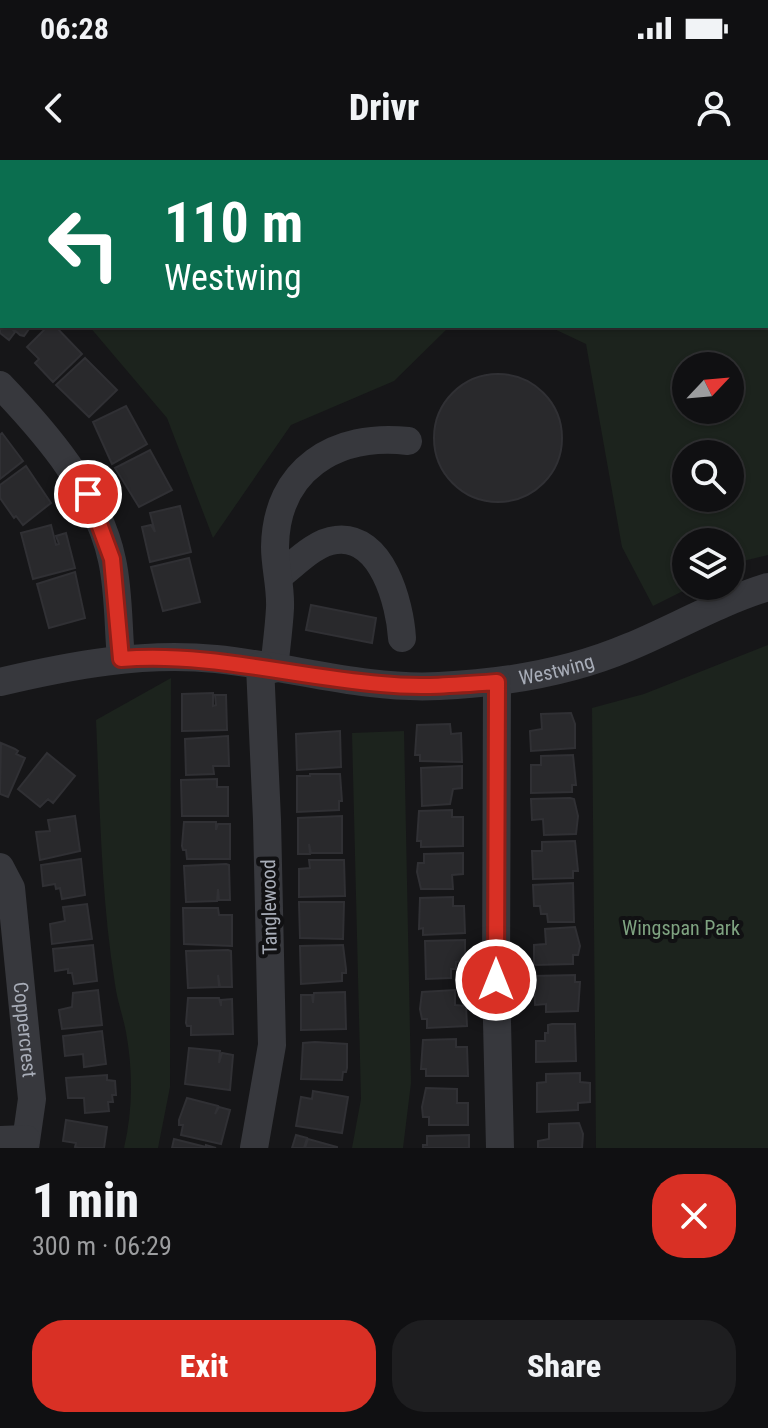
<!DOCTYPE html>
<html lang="en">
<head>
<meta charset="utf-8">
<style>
	body { margin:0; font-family:"Roboto Condensed",sans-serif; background:#1e1e20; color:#f1f3f6; height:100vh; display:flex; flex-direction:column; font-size:30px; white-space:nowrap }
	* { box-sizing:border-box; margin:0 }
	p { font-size:26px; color:#9c9d9f }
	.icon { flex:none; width:44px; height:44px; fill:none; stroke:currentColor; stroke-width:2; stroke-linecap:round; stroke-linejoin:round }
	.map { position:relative; height:988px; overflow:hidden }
	.sheet { display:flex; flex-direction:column; background:#101012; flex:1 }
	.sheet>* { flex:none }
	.guide { position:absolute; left:0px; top:0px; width:768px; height:168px; box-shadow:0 2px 6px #0004,0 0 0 2px #303032; background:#0b6e4f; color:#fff; overflow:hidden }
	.needle { width:52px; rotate:64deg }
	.fabs { position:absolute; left:672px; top:192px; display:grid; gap:16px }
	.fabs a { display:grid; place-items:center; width:72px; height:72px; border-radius:50%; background:#101012; box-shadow:0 2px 6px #0004,0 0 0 2px #303032; font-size:40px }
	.pin { position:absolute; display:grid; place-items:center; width:68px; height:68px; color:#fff; margin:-34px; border:4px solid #fff; border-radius:50%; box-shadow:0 2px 8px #0007 }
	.me { position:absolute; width:88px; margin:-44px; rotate:0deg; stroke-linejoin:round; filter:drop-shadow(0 0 6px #0008) }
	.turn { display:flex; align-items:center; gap:28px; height:168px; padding:0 32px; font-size:36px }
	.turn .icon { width:104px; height:104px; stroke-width:2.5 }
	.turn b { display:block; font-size:56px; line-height:68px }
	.round { display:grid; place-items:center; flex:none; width:84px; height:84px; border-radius:32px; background:#1e1e20 }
	.summary { display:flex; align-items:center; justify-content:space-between; height:136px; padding:0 32px }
	h1 { font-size:48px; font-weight:800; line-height:60px }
	.cta { display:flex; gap:16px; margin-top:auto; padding:16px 32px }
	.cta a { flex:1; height:92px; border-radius:32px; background:#d93025; color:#fff; font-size:32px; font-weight:800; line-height:92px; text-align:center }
	.cta a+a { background:#1e1e20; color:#f1f3f6 }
	.status { display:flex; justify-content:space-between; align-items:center; height:56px; padding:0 40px; background:#101012; direction:ltr }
	.status svg { height:22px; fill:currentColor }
	header { display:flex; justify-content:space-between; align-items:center; height:104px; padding:0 32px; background:#101012; font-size:36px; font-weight:800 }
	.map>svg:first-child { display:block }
	.green { fill:#1c231d; fill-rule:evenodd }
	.building { fill:#29292c; stroke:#303034; stroke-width:2 }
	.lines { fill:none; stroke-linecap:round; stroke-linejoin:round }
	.minor { stroke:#37383d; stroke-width:28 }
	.route-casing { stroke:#8d1f18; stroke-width:20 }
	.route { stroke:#d93025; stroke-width:14 }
	.labels { text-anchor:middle; stroke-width:8; stroke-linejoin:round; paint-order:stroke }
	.street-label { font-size:20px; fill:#a8adb8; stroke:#111113 }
	.park-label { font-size:20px; fill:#7fa381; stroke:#111113 }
</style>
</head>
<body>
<div class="status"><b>06:28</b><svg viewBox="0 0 49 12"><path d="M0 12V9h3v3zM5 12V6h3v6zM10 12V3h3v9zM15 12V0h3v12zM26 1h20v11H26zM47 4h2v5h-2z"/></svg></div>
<header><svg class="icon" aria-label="back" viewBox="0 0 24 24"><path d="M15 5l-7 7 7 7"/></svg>Drivr<svg class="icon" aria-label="person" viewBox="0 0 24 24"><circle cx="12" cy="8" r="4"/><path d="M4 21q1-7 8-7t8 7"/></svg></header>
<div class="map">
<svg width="768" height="988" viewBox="0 0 768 988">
	<rect width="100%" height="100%" fill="#161618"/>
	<path class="green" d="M0 0H768V395L743 401 730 407V382H686V426H693L653 446 622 387 586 184 548 166H766V2H2V94ZM686 206H730V250H686ZM730 294V338H686V294Z
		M89 166H450L394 221 291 265 213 378 167 258Z
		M768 485V988H596L592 548 644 534Z
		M171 518 170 927 158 988H124C133 950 133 911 126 872 123 856 117 840 115 824 101 737 100 648 96 560Z
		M404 571 411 923 403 988H352L361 939 352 573Z"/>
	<path class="building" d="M2 125V166H9L15 172 9 180 0 173Z
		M10 166H31L24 176 20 175Z
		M48 166H55L82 194 53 222 35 203 39 199 27 187Z
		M85 198 117 230 89 257 56 225Z
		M434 278a64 64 0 1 1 128 0a64 64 0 1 1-128 0Z
		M126 246 147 284 112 304 93 262Z
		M2 273 23 301 0 319V275Z
		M150 290 172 330 139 347 115 308Z
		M26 306 51 343 23 365 16 356 14 358 0 338V325Z
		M180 346 191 392 150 402 142 367 151 365 155 372 150 353Z
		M51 365 56 385 59 384 56 376 66 373 75 408 33 419 21 373Z
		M189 398 200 442 163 451 151 407Z
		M75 412 85 458 49 468 37 424Z
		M311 445 376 458 372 483 306 470Z
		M213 533V546L216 545 215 535H226L227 570 182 571V534Z
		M571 553 575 564V588L531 591 530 571 542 569 541 554Z
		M450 564 451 574 461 573 462 602 420 601V595H415L417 565Z
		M340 571 341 607 297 610 296 574Z
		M228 576 229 606H213L214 614 186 615 185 579Z
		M1 583 15 589 18 591 16 594 25 598 8 637 0 634Z
		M47 593 75 616 53 643 48 639 40 647 18 629Z
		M573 595 576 625H572V632L531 633V605H541V596Z
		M462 606V628L453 629 450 644 422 646 421 608Z
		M310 614H340L342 641H339V650L297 652V616H310Z
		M217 619V627H228V656H182L181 620Z
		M570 638 574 639 578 656 576 674 544 675 543 659 532 660 531 639Z
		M452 650V657H463V686L421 687V681H417L419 651Z
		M75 656 80 691 40 700 36 672 50 671 48 660Z
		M342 656V693H311L309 684 310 694H298V658Z
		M184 662H216V670L218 664H230V699H187L186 690H183L182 686Z
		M575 681 578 711H573V718L533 719 532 691H542V682Z
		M463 693V714L452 715 453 729H421L417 712 418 703H424V694Z
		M81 699 85 735 62 739 60 728 56 729 55 724 43 726 41 705Z
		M309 700H344L345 736 299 737V709L310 708Z
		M226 704 229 705 230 740H219L218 729 217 741 186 742 184 706Z
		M573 723 574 762H548L547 754H541L540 746H534L533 725Z
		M453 737V746H464L465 773 423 775V768L419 769 420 738Z
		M299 742H344L343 779 300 778Z
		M87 744 92 779 52 784 50 764 65 761 63 747Z
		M183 748H218L219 755H232V786L184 784Z
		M575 767 580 786 578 795H573V804L534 805V785L546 784 545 769Z
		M465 780V801L456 802V809H451V818L426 819 425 781Z
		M93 785 97 821 74 824 72 813H68V809L55 811 53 789Z
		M343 785 346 809V813H342V821L301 824 300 786Z
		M228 790 231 791 232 827H220L218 815 219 827 188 828 186 791Z
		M575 815V822H580L578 851 546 852V844L535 845 534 816Z
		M98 830 102 865 62 869 59 850 72 847 73 833Z
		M455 830V845L466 846 467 866 427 868V859H422L420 849 422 832Z
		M345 832 346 869 301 870V835H312L313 843 314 833Z
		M188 838H219L221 846V840L232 839 233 874 191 875V866H187L186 863Z
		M552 864H575L576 901 536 902V881H545V873H548V865Z
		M102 871 106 904 84 907 83 894 65 896 63 876Z
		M456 879V887H467L468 916H426V909H421L423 880Z
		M315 882 347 884V908L346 912H343L342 920 301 919 303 883Z
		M189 888 220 891 219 903 222 893 233 895 230 930 185 924Z
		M580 913V922L590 923V942L578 943V950L537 952V923L546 922V914Z
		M107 915V920L115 921 116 935H112L113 942H108L109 951 85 953 84 938H68L66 918Z
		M426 928 457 929V943H468V965H429V957H423L422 947Z
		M313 931 348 937 342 973 296 966 301 937 312 939Z
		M187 938 218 946 215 954 219 947 230 950 221 984 181 975 183 965H179V960Z
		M66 960 107 967 104 988H79L75 987 76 983 63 981Z
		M579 963 583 974 582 988H538V981L549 979V964Z
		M296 975 307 978 304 988H292Z
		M469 975V988H423V985H427V976Z
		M174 979 206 987V985L216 988H172Z
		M308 979 337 987V988H305Z"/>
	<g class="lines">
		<g class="minor">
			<path d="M0 225C46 273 98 333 112 400 119 431 118 467 121 499"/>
			<path d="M279 416C295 404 315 382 336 380 382 374 400 444 402 478"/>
			<path d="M274 509C276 489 279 468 280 448 281 427 275 407 275 387 276 309 336 273 408 281"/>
			<path id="s1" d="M0 522C72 505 142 492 216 499 290 506 364 530 439 526 504 523 568 513 629 487 675 468 719 442 768 427"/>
			<path d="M497 522 496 820 500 988"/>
			<path id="s2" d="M0 707 11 728 32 939 25 988"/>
			<path d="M0 980 26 979"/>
			<path d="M254 988 272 885 267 660 260 506"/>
		</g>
	</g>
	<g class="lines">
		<defs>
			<path id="route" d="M88 334 112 399 121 499C210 492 293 517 381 524 420 528 458 525 497 522L496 820"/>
		</defs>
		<use href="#route" class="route-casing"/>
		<use href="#route" class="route"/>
	</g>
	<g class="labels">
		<g class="street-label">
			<text dy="7" stroke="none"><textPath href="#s1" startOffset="562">Westwing</textPath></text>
			<text transform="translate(269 747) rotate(-91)" y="7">Tanglewood</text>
			<text dy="7" stroke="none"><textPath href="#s2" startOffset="166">Coppercrest</textPath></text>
		</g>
		<g class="park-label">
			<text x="681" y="775">Wingspan Park</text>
		</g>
	</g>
</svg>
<div class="fabs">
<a><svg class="needle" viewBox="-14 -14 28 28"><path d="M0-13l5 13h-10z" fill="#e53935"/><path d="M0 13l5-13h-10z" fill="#9c9d9f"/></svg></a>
<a><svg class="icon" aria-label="search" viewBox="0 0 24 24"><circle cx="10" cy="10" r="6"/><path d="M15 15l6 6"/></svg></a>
<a><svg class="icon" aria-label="layers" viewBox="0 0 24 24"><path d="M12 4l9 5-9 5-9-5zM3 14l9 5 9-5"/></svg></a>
</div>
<div class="pin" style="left:88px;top:334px;background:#d93025"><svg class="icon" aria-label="arrive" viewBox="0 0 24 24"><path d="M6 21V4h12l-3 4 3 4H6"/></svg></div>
<svg class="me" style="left:496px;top:820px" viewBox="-20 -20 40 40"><circle r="17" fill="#d93025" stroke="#fff" stroke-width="3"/><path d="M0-11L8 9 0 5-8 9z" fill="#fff"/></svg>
<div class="guide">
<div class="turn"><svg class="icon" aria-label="left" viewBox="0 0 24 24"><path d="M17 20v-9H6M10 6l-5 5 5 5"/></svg><div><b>110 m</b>Westwing</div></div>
</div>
</div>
<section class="sheet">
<div class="summary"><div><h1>1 min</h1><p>300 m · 06:29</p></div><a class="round" style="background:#d93025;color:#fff"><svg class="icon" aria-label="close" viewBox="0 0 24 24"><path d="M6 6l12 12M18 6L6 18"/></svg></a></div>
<div class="cta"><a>Exit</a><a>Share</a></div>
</section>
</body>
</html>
